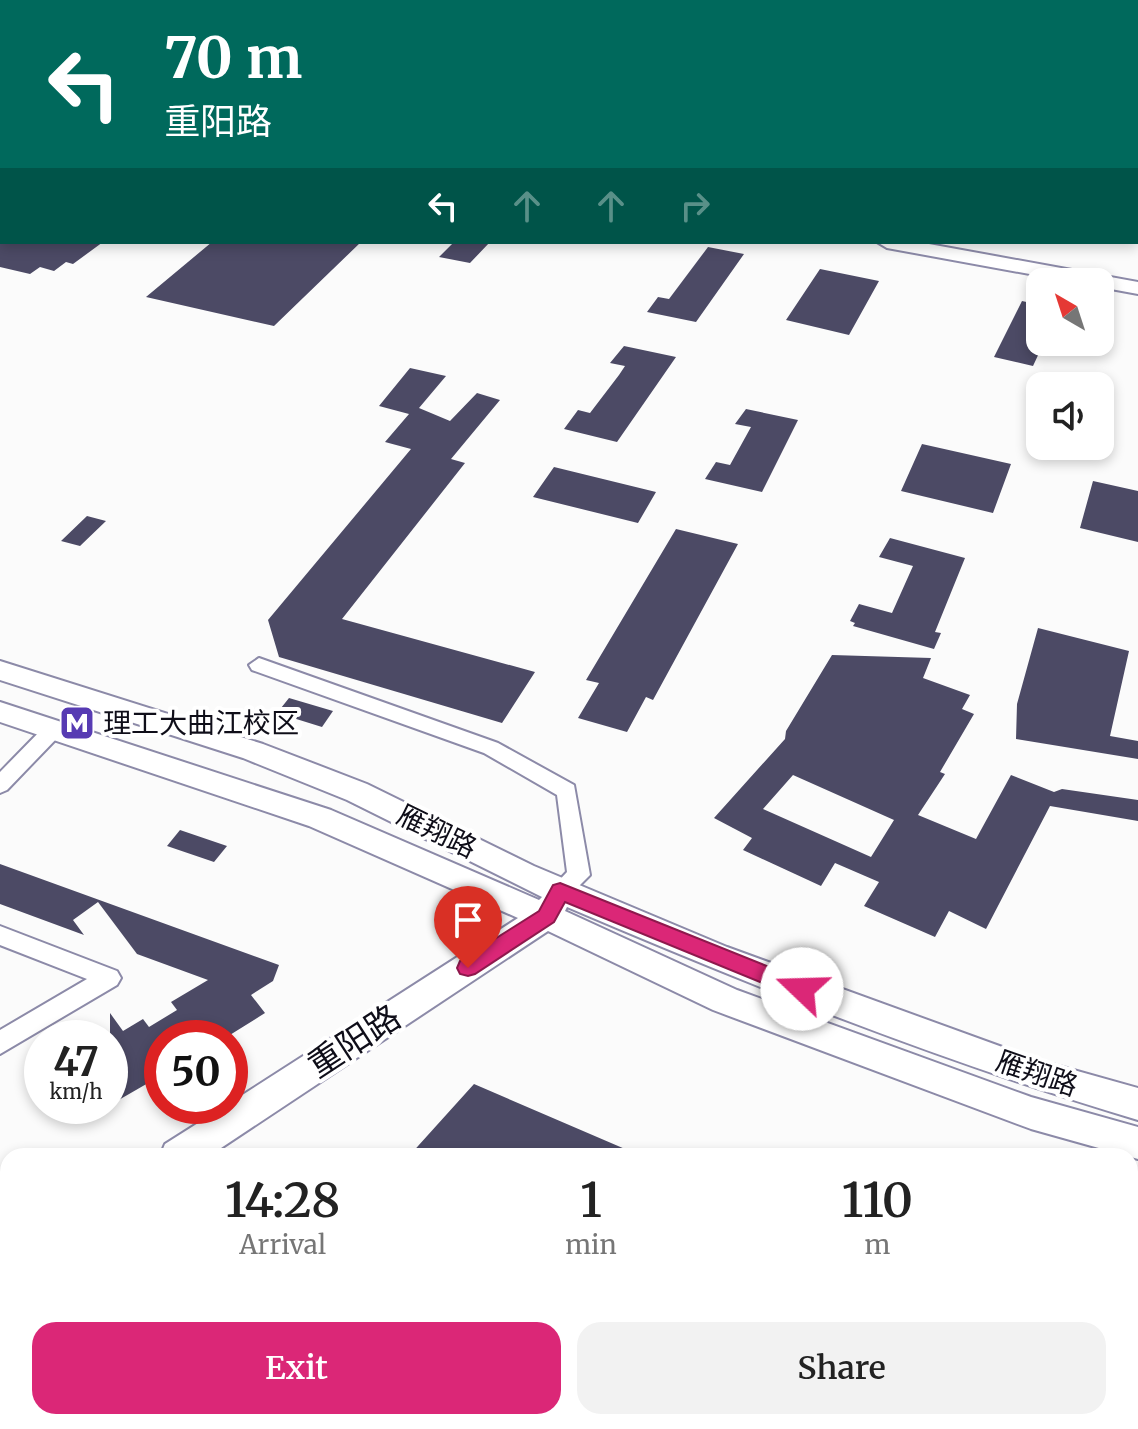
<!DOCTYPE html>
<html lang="en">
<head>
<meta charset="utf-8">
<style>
	body { margin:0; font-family:Merriweather,"Noto Sans SC",serif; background:#f2f2f2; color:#222; height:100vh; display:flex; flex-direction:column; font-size:30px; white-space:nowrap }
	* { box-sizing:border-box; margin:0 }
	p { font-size:26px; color:#767676 }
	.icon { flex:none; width:44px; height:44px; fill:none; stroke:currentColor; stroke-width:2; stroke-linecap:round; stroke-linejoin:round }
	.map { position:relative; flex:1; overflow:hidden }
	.drawer { position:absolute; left:0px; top:1148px; width:1138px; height:282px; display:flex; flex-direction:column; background:#fff; border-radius:24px 24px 0 0; box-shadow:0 4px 12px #0003 }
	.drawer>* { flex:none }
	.hud { position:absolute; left:0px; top:0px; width:1138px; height:244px; box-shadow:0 4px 12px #0003; background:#00695c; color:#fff; overflow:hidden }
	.needle { width:52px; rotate:321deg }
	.fabs { position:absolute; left:1026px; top:268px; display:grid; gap:16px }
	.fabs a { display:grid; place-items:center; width:88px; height:88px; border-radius:16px; background:#fff; box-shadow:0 4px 12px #0003; font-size:40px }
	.speed { position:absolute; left:24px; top:1020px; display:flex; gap:16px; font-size:40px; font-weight:700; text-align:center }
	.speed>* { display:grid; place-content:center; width:104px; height:104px; border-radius:50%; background:#fff; box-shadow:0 4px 12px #0003; line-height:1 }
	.speed small { font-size:20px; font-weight:400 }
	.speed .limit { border:12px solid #d22; background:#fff; color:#111 }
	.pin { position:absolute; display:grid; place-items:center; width:68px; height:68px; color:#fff; margin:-82px -34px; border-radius:50% 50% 50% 0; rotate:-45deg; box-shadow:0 0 8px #0007 }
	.pin .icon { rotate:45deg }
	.me { position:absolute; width:88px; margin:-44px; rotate:291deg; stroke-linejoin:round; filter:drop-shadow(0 0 6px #0008) }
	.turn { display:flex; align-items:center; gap:28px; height:168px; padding:0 32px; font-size:36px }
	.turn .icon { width:104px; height:104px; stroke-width:2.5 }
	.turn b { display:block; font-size:56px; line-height:68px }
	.lanes { display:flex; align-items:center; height:76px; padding:0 32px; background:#0003; justify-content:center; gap:40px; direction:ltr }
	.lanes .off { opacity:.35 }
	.eta { display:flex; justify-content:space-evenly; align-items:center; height:136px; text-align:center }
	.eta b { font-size:48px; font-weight:600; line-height:56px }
	.button { display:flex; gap:16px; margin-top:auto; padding:16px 32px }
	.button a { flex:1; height:92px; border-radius:24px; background:#db2777; color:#fff; font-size:32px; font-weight:600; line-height:92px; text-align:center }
	.button a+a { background:#f2f2f2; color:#222 }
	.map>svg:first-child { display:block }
	.building { fill:#4c4a65; fill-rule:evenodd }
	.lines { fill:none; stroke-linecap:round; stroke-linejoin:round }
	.lane-casing { stroke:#8c8aa8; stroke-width:4 }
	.street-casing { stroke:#8c8aa8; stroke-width:4 }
	.secondary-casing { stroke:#8c8aa8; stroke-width:4 }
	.lane { fill:#fff; fill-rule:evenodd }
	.street { fill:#fff; fill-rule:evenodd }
	.secondary { fill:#fff; fill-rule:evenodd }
	.route { fill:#db2777; stroke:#8e194d; stroke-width:2 }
	.labels { text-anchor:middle; stroke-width:8; stroke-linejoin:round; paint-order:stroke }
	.poi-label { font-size:28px; fill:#0f0e19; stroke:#fff; text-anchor:start }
	.street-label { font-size:28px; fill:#0f0e19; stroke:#fff }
	.near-street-label { font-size:34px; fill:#0f0e19; stroke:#fff }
</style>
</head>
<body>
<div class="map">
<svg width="1138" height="1429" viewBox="0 0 1138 1429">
	<rect width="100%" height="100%" fill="#fbfbfb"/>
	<path class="building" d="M0 242H103L73 264 66 262 54 271 40 267 30 274 0 267Z
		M212 242H361L274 326 146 297Z
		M454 242H490L470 263 439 257Z
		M708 247 744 254 696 322 647 312 658 297 669 299Z
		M820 269 879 281 849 335 786 320Z
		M1022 301 1040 305V351L1033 366 994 357Z
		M624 346 676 357 617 442 564 429 578 410 590 413 619 375 625 366 610 363Z
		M410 368 446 376 419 408 450 421 477 393 500 400 451 459 465 463 342 619 535 672 502 723 279 657 268 620 411 449 385 442 409 414 379 406Z
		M746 409 798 420 762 492 705 479 716 462 730 465 751 427 735 424Z
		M922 444 1011 464 993 513 901 491Z
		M554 467 656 492 638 523 533 497Z
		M1093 481 1138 491V542L1080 528Z
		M87 516 106 521 80 546 61 541Z
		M676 529 738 544 653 700 646 697 627 732 578 718 599 683 586 680Z
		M890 538 965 558 935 632 941 633 934 649 853 626 855 623 850 621 859 604 892 613 913 566 879 557Z
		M1038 628 1129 651 1110 736 1138 741V759L1016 739 1017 704Z
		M832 655 931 658 923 678 970 695 962 709 974 714 940 772 945 774 918 815 976 839 1011 775 1054 792 1062 789 1138 800V821L1050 806 986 929 949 911 935 937 864 906 879 882 835 863 821 886 743 850 752 838 714 818 785 739 786 731ZM793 775 894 820 871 857 763 809Z
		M289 698 333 711 322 727 277 713Z
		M180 830 227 846 214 862 167 846Z
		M0 864 279 965 273 981 251 995 265 1013 225 1038H209L200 1026 181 1038H162V1049L155 1053 162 1064V1075L110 1105V1013L123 1031 143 1019 149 1027 177 1010 171 1002 208 980 137 954 98 902 73 920 84 935 0 904Z
		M474 1084 639 1155V1156H409Z"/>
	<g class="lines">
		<defs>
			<path id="lane" d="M168 0H174L171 2H165Z"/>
			<path id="street" d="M1136 42H1138V49H1136Z
				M1136 94H1138L1136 107Z
				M1136 166 1138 167V175L1136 174Z
				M259 658 498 743 574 785 590 875 568 897 560 900 552 897 549 891 567 872 557 795 484 753 252 670 249 665Z
				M53 723 60 725 63 730 60 735 7 790 0 793V772L46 725Z
				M0 926 117 971 121 978 117 985 0 1054V1030L87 979 0 945Z"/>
			<path id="secondary" d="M0 67H2V77H0Z
				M0 141H2L0 152Z
				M877 242H918L1138 282V294L1100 287V282H1073L887 248Z
				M0 661 263 744 367 784 534 866 727 947 1038 1060 1138 1088V1120C944 1062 754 987 567 907L565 911 737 990 1031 1097 1138 1127V1159L1031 1129 713 1010 548 931 209 1156H160L165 1144 225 1106H230V1103L518 918 309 826 0 722V702L331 810 539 900 542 897 347 800 243 758 0 680Z
				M8 1248V1288L0 1291V1252Z"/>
		</defs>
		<use href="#lane" class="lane-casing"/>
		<use href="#street" class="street-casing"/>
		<use href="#secondary" class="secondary-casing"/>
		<use href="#lane" class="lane"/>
		<use href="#street" class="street"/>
		<use href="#secondary" class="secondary"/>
	</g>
	<path class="route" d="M560 883 809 983 812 989 809 996 802 998 794 996 565 902 554 922 475 974 468 976 460 974 457 968 460 961 539 911 553 885Z"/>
	<defs>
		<symbol id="metro-square" viewBox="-11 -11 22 22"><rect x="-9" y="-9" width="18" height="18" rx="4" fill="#573bb3" stroke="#fff"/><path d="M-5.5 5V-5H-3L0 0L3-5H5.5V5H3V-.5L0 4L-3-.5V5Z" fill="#fff"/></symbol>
	</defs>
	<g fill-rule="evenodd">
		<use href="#metro-square" x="57" y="703" width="40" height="40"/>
	</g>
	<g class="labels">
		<g class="poi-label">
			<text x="103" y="733">理工大曲江校区</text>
		</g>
		<g class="street-label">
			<text transform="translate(437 831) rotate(26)" y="10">雁翔路</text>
			<text transform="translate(1037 1073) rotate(19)" y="10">雁翔路</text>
		</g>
		<g class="near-street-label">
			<text transform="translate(354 1041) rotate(-33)" y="12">重阳路</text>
		</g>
	</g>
</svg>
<div class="fabs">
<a><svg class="needle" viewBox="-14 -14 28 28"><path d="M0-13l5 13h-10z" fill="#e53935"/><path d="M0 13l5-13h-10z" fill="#767676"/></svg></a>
<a><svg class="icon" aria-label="sound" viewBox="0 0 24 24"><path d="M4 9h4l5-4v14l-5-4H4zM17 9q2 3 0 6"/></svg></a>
</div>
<div class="speed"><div>47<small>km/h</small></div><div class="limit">50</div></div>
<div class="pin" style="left:468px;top:968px;background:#d93025"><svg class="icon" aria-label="arrive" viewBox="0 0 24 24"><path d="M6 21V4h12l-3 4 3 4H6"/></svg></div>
<svg class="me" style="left:802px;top:989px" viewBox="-20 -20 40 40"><circle r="19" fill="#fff"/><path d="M0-13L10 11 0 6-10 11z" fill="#db2777"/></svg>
<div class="hud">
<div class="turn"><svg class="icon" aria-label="left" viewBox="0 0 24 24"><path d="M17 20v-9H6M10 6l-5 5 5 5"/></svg><div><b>70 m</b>重阳路</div></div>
<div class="lanes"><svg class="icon" aria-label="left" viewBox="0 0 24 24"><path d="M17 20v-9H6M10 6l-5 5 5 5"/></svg><svg class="icon off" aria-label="ahead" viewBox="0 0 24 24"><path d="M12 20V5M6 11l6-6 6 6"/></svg><svg class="icon off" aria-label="ahead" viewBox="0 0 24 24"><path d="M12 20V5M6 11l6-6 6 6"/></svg><svg class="icon off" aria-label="right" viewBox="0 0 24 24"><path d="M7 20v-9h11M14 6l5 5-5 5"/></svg></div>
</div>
<section class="drawer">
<div class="eta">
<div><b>14:28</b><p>Arrival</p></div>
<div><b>1</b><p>min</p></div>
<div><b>110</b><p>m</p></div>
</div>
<div class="button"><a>Exit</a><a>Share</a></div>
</section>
</div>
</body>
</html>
